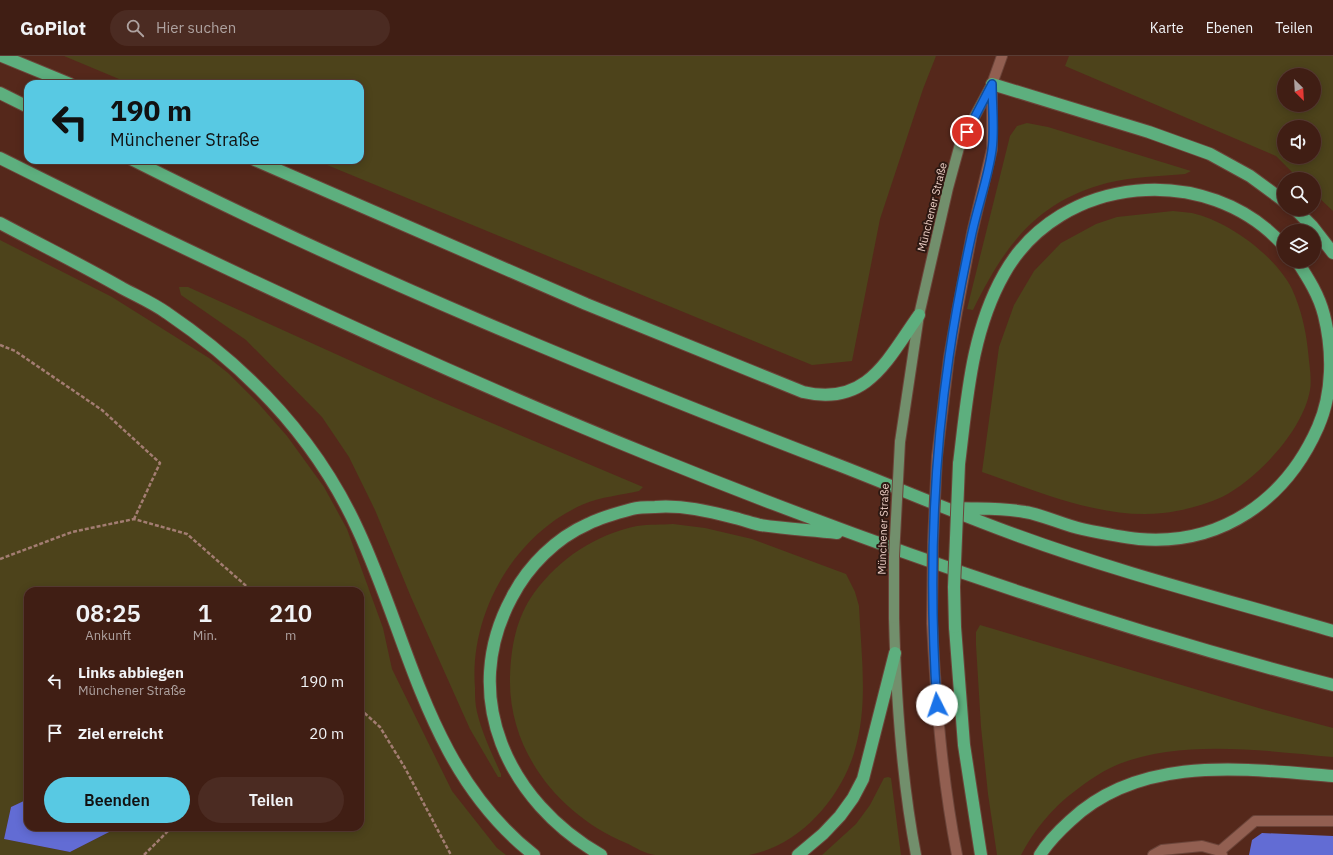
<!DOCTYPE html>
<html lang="de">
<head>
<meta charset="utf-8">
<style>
	body { margin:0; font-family:"IBM Plex Sans",sans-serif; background:#4b2b22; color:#f1f3f6; height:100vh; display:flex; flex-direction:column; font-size:15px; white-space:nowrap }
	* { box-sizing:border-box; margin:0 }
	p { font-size:13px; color:#aea2a0 }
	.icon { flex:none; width:22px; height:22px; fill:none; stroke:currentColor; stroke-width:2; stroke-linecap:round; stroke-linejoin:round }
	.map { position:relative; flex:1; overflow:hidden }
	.side { position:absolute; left:24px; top:531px; width:340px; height:244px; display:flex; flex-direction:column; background:#401e14; border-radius:12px; box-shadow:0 2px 10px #0003,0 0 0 1px #593c34 }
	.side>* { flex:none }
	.banner { position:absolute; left:24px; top:24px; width:340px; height:84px; border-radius:12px; box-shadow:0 2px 10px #0003,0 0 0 1px #593c34; background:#58c9e3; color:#111; overflow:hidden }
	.needle { width:26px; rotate:156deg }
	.tools { position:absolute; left:1277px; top:12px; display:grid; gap:8px }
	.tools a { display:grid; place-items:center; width:44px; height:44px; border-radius:50%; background:#401e14; box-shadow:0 2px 10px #0003,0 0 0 1px #593c34; font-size:20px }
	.pin { position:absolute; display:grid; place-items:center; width:34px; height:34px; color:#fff; margin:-17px; border:2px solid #fff; border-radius:50%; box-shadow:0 1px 4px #0007 }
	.me { position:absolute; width:44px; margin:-22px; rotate:356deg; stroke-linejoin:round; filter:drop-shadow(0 0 3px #0008) }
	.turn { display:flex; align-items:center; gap:14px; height:84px; padding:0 20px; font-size:18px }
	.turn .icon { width:52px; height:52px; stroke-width:2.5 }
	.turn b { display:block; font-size:28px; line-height:34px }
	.eta { display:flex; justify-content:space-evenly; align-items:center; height:68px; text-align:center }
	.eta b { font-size:24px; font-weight:600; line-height:28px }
	.button { display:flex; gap:8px; margin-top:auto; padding:8px 20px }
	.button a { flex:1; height:46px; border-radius:24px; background:#58c9e3; color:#111; font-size:16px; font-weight:600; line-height:46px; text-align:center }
	.button a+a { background:#4b2b22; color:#f1f3f6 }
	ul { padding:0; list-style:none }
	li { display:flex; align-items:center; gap:12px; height:52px; padding:0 20px }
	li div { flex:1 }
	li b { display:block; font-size:15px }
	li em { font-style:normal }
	header { display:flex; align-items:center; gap:24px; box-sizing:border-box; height:56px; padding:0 20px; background:#401e14; border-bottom:1px solid #593c34 }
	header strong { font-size:19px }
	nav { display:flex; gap:22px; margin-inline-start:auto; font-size:14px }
	.search { width:280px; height:36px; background:#4b2b22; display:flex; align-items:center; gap:10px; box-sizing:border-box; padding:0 14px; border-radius:22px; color:#aea2a0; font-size:15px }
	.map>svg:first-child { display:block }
	.green { fill:#4d431b; fill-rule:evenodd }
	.water { fill:#626cd4 }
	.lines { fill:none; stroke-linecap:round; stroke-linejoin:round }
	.service-casing { stroke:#6b4439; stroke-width:12 }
	.secondary-casing { stroke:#6b4439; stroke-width:12 }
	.primary-casing { stroke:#6b4439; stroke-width:12 }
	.motorway-casing { stroke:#6b4439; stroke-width:14 }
	.path { stroke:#a37d72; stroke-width:2.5; stroke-dasharray:4 2; stroke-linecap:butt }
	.service { stroke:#925f51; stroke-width:10 }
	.secondary { stroke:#925f51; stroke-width:10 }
	.primary { stroke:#728f6c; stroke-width:10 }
	.motorway { stroke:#5daf7e; stroke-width:12 }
	.secondary-bridge-casing { stroke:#6b4439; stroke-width:12; stroke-linecap:butt }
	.primary-bridge-casing { stroke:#6b4439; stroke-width:12; stroke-linecap:butt }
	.motorway-bridge-casing { stroke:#6b4439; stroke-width:14; stroke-linecap:butt }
	.secondary-bridge { stroke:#925f51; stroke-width:10 }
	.primary-bridge { stroke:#728f6c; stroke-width:10 }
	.motorway-bridge { stroke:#5daf7e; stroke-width:12 }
	.route-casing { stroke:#114b97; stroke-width:10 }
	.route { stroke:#1a73e8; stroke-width:7 }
	.labels { text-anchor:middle; stroke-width:4; stroke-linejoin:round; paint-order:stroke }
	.street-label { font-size:11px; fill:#eccec5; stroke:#2d1812 }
</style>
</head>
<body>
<header>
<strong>GoPilot</strong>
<div class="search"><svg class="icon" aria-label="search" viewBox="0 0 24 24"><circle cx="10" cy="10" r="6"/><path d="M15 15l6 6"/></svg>Hier suchen</div>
<nav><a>Karte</a><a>Ebenen</a><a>Teilen</a></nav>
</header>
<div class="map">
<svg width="1333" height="799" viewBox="0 0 1333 799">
	<rect width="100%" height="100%" fill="#55281b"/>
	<path class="green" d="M64 0H936L923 33 880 163 852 305 812 309 315 104H360V28H131Z
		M1069 0H1333V155L1314 137V123H1299L1276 100 1065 10ZM1284 19H1314V49H1284ZM1284 71H1314V101H1284Z
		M1027 67 1048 71 1191 115 1185 118C1160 120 1132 121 1107 127 1035 146 1004 191 973 254L967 253 1010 80 1017 70Z
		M1173 155C1179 156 1186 156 1192 157 1228 165 1276 200 1292 233 1301 253 1306 274 1308 295 1309 307 1312 322 1310 334 1303 375 1257 423 1222 441 1204 449 1182 455 1163 457 1104 464 1037 435 982 416L999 291 1014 249 1034 215 1061 187 1096 168 1117 161Z
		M0 184 112 241 209 302 228 317 258 347 287 380 324 431 347 473 383 572 392 613 452 735 497 792 506 799H0ZM28 535H360V771H119L70 796 4 783 11 751 28 743Z
		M179 231H188L435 343 643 431 639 435C621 439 601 441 584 448 514 478 469 558 475 632 475 640 475 648 477 656 482 677 492 698 501 718V721H498L470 673 411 541 375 454 349 401 322 361 246 284 181 239Z
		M673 468 705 472 752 483 846 518 855 536 859 550C861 599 869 650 854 697 840 743 799 790 749 799 734 799 716 799 700 799 685 799 669 799 655 799 645 798 635 791 626 787 559 759 508 695 510 621 511 591 516 562 534 537 560 502 595 479 637 470 649 468 662 469 673 468Z
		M980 569 1262 653 1333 672V701C1265 695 1184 683 1119 708 1104 714 1089 724 1075 735 1053 751 1034 774 1021 799H997L988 738 981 671 976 589V576Z
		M888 721 891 722 901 799H822L856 768 870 749 884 722Z"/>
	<path class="water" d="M28 743V771H119L70 796 4 783 11 751Z
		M1262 777 1333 780V799H1249L1252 784Z"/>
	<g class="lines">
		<defs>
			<path id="service" d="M1220 795 1255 765H1333
				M1153 799 1162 794 1202 790 1220 795 1222 799"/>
			<path id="secondary" d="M937 401 949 301 957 256 972 177 992 93V28L1002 0
				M932 567C936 645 942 722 957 799"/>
			<path id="primary" d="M900 386 919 259 948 132 960 88 992 28
				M894 562C896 641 901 721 916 799"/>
			<path id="motorway" d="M2 0 70 28
				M992 28 1149 76 1210 98 1250 120 1284 145
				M0 37 28 51
				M0 102C426 315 871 509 1333 629
				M133 104C363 220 601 318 841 410 900 433 958 458 1016 479 1120 517 1227 544 1333 575
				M255 104 586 248 803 336C867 351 887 304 919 259
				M1295 153 1312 170 1333 197
				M0 167C41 189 82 209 122 232 137 240 153 247 167 257 248 312 317 384 358 474 411 588 428 716 534 799
				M959 408C967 344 971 276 1004 218 1060 118 1208 105 1284 190
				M958 452C980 453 1004 452 1025 456 1044 459 1063 469 1082 473 1101 477 1120 481 1139 483 1221 490 1286 444 1318 371 1333 337 1333 295 1324 259 1319 239 1308 222 1297 205
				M955 571 964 689 981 799
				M601 799C508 746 458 640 512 541 528 510 556 482 588 468 602 461 617 457 632 453 639 451 648 451 655 451 683 449 708 455 735 462 743 464 752 467 760 469 786 473 812 474 837 477
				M798 799 823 778 840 760 853 742 863 723 895 597
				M1040 799C1048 786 1059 775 1070 765 1141 698 1244 713 1333 720"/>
		</defs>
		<use href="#service" class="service-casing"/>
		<use href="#secondary" class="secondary-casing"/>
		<use href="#primary" class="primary-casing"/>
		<use href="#motorway" class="motorway-casing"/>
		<path class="path" d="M0 289 15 295 102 354 160 407 134 463
			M0 503 72 476 134 463 187 478 252 535
			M360 653 380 671 405 712 451 799
			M144 799 172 771"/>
		<use href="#service" class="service"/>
		<use href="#secondary" class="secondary"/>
		<use href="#primary" class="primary"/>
		<use href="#motorway" class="motorway"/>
		<defs>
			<path id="secondary-bridge" d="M932 567 933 486 937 401"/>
			<path id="primary-bridge" d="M894 562V501L900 386"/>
			<path id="motorway-bridge" d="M955 571 954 531 959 408"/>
		</defs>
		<use href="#secondary-bridge" class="secondary-bridge-casing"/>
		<use href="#primary-bridge" class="primary-bridge-casing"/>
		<use href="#motorway-bridge" class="motorway-bridge-casing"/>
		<use href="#secondary-bridge" class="secondary-bridge"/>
		<use href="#primary-bridge" class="primary-bridge"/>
		<use href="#motorway-bridge" class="motorway-bridge"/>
	</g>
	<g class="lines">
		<defs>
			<path id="route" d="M937 649C929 533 932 416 949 301 955 259 963 218 972 177 978 149 988 122 992 94 995 73 992 49 992 28L967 76"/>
		</defs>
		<use href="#route" class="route-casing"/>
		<use href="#route" class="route"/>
	</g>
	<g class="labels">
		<g class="street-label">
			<text transform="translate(932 151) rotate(-76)" y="4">Münchener Straße</text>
			<text transform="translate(883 473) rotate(-88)" y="4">Münchener Straße</text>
		</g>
	</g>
</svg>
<div class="tools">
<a><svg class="needle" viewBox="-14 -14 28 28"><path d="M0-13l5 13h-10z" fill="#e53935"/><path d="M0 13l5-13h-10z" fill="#aea2a0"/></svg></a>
<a><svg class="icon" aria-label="sound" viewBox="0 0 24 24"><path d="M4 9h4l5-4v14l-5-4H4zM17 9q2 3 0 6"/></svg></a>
<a><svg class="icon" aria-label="search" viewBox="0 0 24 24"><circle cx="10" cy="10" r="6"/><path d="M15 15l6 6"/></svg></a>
<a><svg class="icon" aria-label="layers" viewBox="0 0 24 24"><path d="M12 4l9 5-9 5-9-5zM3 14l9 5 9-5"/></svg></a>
</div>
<div class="pin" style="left:967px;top:76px;background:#d93025"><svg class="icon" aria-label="arrive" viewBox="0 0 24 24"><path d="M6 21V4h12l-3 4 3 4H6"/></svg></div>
<svg class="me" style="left:937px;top:649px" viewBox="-20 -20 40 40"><circle r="19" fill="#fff"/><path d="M0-13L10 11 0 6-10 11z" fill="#1a73e8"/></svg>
<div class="banner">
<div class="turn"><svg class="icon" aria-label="left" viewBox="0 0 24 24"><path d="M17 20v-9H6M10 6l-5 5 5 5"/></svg><div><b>190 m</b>Münchener Straße</div></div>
</div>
<section class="side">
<div class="eta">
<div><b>08:25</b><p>Ankunft</p></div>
<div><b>1</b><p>Min.</p></div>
<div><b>210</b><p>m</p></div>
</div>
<ul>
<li><svg class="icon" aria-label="left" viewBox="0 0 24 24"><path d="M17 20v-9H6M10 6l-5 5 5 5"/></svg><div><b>Links abbiegen</b><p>Münchener Straße</p></div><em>190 m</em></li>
<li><svg class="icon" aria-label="arrive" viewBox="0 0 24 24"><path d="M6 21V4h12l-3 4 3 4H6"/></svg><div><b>Ziel erreicht</b></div><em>20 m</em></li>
</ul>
<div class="button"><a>Beenden</a><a>Teilen</a></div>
</section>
</div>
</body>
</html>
